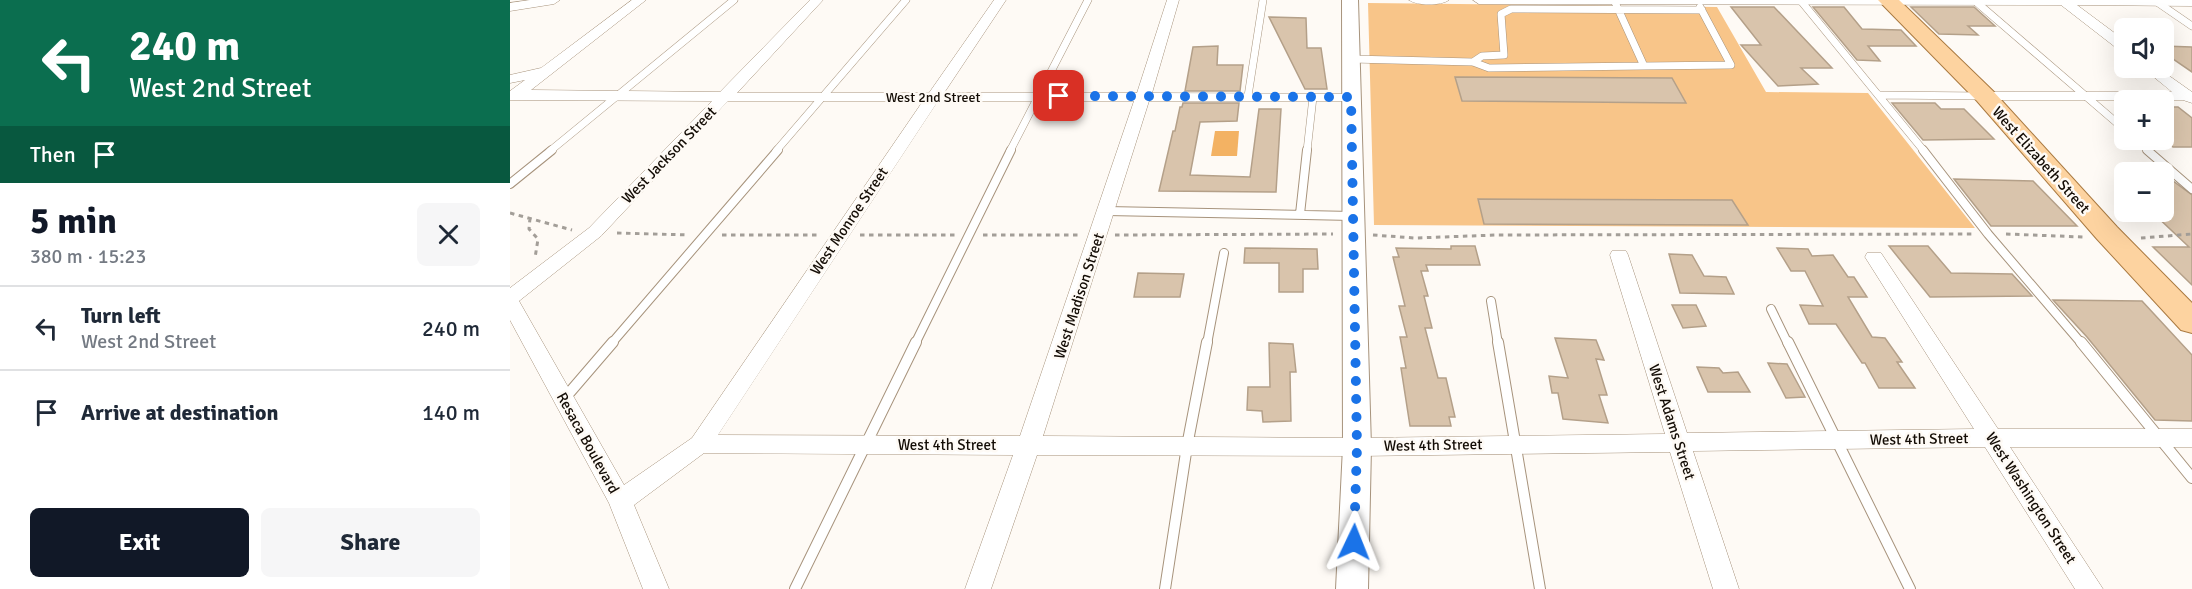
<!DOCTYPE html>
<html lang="en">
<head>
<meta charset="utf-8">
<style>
	body { margin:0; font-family:Signika,sans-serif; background:#f6f6f7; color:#1f2937; height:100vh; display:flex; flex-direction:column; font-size:22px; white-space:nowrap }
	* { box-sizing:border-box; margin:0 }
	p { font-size:20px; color:#747a83 }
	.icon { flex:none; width:33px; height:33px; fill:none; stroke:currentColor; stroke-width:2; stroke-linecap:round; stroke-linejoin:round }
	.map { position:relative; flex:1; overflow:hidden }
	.side { display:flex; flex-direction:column; background:#fff; width:510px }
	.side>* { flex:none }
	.banner { background:#0b6e4f; color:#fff; overflow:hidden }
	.tools { position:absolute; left:1604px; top:18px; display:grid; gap:12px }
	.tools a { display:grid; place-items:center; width:60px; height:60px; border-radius:9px; background:#fff; box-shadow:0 6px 24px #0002; font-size:30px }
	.pin { position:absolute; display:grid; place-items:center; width:51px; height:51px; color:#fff; margin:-26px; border-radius:12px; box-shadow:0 3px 9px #0006 }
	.me { position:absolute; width:66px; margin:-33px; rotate:2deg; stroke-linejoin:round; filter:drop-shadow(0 0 4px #0008) }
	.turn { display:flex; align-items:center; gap:21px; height:126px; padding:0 30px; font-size:27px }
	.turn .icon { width:78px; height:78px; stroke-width:2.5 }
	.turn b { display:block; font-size:42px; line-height:51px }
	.then { display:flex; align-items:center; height:57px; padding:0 30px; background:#0003; gap:12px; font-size:22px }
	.round { display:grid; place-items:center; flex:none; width:63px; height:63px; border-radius:9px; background:#f6f6f7 }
	.overview { display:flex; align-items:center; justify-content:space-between; height:102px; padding:0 30px }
	h1 { font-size:36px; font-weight:800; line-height:45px; color:#111827 }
	.primary-button { display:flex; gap:12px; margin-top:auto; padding:12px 30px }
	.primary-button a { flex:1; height:69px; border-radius:9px; background:#111827; color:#fff; font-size:24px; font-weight:800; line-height:69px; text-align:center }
	.primary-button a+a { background:#f6f6f7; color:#1f2937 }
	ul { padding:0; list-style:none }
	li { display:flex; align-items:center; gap:18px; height:84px; padding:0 30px; border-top:2px solid #e0e1e3 }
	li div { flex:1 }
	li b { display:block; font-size:22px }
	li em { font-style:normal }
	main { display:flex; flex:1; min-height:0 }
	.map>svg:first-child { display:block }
	.green { fill:#f8c589 }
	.water { fill:#f3b263 }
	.building { fill:#d9c4ac; stroke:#b4a089; stroke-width:1.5 }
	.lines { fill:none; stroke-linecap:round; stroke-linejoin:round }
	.service-far2-casing { stroke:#a7937c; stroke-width:8 }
	.service-far1-casing { stroke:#a7937c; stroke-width:10 }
	.service-casing { stroke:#a7937c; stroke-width:12 }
	.minor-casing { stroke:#a7937c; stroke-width:1 }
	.tertiary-casing { stroke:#a7937c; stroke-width:2 }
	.primary-casing { stroke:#aa7a41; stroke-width:2 }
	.path { stroke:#a39e98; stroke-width:3; stroke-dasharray:4.5 4.5; stroke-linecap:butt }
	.service-far2 { stroke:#fff; stroke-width:7 }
	.service-far1 { stroke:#fff; stroke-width:8 }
	.service { stroke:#fff; stroke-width:10 }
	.minor { fill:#fff; fill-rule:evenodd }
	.tertiary { fill:#fff; fill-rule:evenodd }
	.primary { fill:#fdd3a0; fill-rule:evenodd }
	.route { stroke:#1a73e8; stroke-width:10; stroke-dasharray:0 18 }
	.labels { text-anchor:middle; stroke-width:5; stroke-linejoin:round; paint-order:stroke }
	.far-street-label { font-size:14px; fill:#130c05; stroke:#fefaf5 }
	.street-label { font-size:15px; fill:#130c05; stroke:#fefaf5 }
</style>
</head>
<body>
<main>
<section class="side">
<div class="banner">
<div class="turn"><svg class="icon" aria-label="left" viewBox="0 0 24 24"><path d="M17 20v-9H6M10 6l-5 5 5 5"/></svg><div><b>240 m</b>West 2nd Street</div></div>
<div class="then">Then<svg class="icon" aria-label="arrive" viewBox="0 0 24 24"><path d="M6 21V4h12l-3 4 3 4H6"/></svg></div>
</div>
<div class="overview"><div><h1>5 min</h1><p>380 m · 15:23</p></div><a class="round"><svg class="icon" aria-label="close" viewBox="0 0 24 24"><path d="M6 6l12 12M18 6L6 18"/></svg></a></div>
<ul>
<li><svg class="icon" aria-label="left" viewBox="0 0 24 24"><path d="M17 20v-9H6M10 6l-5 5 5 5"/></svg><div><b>Turn left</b><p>West 2nd Street</p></div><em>240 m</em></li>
<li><svg class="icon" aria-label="arrive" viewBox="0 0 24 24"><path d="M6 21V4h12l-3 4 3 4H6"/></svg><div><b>Arrive at destination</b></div><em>140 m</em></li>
</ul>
<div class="primary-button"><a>Exit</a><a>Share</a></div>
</section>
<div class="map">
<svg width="1682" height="589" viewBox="0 0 1682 589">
	<rect width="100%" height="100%" fill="#fefaf5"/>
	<path class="green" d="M858 3 1207 7 1256 92 1358 93 1465 228 864 225Z"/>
	<path class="water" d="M705 131H729L727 156H701Z"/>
	<path class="building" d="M1221 7H1264L1322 68H1291L1308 84 1268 86 1231 45H1251Z
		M1303 7H1334L1352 29 1391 30 1406 46H1358L1370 61 1347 60Z
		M1401 7H1464L1485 26H1458L1468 35 1429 34Z
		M759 17 796 18 797 48H811L817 89H795Z
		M708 46 707 65H733L730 91H675L683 47Z
		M1653 46 1682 47V72L1653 52Z
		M945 77 1162 78 1176 103 952 101Z
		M673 103H729L727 121 690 122 680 175 740 177 749 109H771L766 192 649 191 663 131H665L670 107H672Z
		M1382 103H1425L1431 109H1454L1484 139 1413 140Z
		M1653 107H1668L1682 118V147H1663L1653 138Z
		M1444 179 1523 181 1567 226H1481Z
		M1653 181H1663L1682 195V285L1643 247H1679L1642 212H1653Z
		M968 199 1222 200 1238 225 974 224Z
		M941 246H965L970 265H916L918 271H911L918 296H914L922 328H915L928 378H936L945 417H939L941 426H900L891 368H896L890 337H897L889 306H895L883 257H889L886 248 941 249Z
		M1379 246H1418L1441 273 1502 274 1522 296 1420 297Z
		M735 248 807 249 808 269H793V292H769V263H734Z
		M1267 248 1298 249 1302 256 1323 255 1338 277H1344L1357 297H1338L1362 337 1375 338 1392 362H1387L1405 388H1369L1355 363H1352L1326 324H1299L1290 305 1313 306 1295 271H1281Z
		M1159 254 1182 255 1194 276 1216 277 1224 294 1170 293Z
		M628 273 674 274 670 297H624Z
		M1543 300 1632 301 1682 355V421L1645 420 1577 337Z
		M1162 305H1186L1196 326 1173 328Z
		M1045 338 1086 340 1094 360 1086 359 1097 395H1089L1098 423 1053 419 1048 393H1042L1039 376 1058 378Z
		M759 343 783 344 786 372H780L781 421 753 422 752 411 737 410 738 387H760Z
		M1258 363 1277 364 1295 397 1276 398Z
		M1187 367 1209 368 1213 373 1228 372 1240 392H1198Z"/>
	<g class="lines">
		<defs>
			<path id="service-far2" d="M1464 0 1614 129
				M1291 1 1414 151
				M1647 2 1682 26
				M841 59 963 62 979 68 1134 66 1104 0
				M963 62 972 56 994 55 991 14 1001 9 1192 10
				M1134 66 1221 65 1190 7
				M1370 95 1473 96
				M738 96 753 0
				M1626 140 1639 151
				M40 151 224 0
				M266 151 396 0
				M500 151 578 0
				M797 151 803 97"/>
			<path id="service-far1" d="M1413 150 1478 234 1572 344
				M1637 150 1682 189
				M0 184 42 150
				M597 211 842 216
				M790 214 797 150
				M981 301 988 344
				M1261 309 1278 344
				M101 344 268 150
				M405 344 501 150
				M697 344 714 253"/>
			<path id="service" d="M988 342 1030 589
				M1278 342 1400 589
				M1571 342 1682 478
				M54 399 103 342
				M285 589 406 342
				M655 589 677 446 697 342"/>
			<path id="minor" d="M20 0H50L44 4 0 11V3Z
				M122 0H136L21 90 210 92 300 0H313L227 93H419L484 0H496L434 93H627L657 0H669L642 93 846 94 848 97 846 100 841 101H639L533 436 847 438 1155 434 1100 255 1102 251H1116L1118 255 1177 433 1464 429 1355 257 1357 253H1371L1488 429H1682V447H1500L1593 589H1565L1475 447 1183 451 1229 589H1203L1160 452 847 456 527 455 481 589H455L503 455 194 453 124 505 159 589H133L99 503 0 320V288L79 228 202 101 0 100V91L15 80 0 83V75L31 68ZM218 101H413L182 438 114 485 9 301 91 236ZM428 101H624L510 436 208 435Z
				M899 0H939C931 6 907 6 899 0Z
				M963 0H1682V6L1567 5 1614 40V51L1609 50 1551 5 969 4Z
				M1633 68H1648L1682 92V103L1673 100H1475L1468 96 1475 92H1662Z"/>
			<path id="tertiary" d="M832 0H848L861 447 858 589H826L833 447Z"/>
			<path id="primary" d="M1368 0H1389L1483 91 1607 227 1682 303V333L1671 330 1587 239 1467 101Z"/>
		</defs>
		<use href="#service-far2" class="service-far2-casing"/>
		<use href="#service-far1" class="service-far1-casing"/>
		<use href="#service" class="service-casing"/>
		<use href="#minor" class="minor-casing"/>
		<use href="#tertiary" class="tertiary-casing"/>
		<use href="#primary" class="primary-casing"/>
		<path class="path" d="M0 213 62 230
			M20 218 19 229 28 239 25 258
			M107 233 179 235
			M1496 234 1573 237
			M212 235H311
			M350 235H446
			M473 235H569
			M605 235 823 234
			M863 235 905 238 987 235 1462 234
			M1631 238 1682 234"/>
		<use href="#service-far2" class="service-far2"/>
		<use href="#service-far1" class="service-far1"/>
		<use href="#service" class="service"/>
		<use href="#minor" class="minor"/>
		<use href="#tertiary" class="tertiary"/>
		<use href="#primary" class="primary"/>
	</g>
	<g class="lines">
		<path class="route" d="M549 96 841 97 847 447 844 542"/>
	</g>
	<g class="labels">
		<g class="far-street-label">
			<text x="423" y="102">West 2nd Street</text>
		</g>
		<g class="street-label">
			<text transform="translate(159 155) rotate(-46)" y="5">West Jackson Street</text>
			<text transform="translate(1531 160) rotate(48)" y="5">West Elizabeth Street</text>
			<text transform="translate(339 221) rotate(-56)" y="5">West Monroe Street</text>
			<text transform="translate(569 296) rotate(-72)" y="5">West Madison Street</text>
			<text transform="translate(1162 422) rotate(72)" y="5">West Adams Street</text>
			<text transform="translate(1409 439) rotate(-1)" y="5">West 4th Street</text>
			<text transform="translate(78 443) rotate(61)" y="5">Resaca Boulevard</text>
			<text x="437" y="450">West 4th Street</text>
			<text transform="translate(923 445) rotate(-1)" y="5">West 4th Street</text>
			<text transform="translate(1521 498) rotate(57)" y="5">West Washington Street</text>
		</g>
	</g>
</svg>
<div class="tools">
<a><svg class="icon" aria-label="sound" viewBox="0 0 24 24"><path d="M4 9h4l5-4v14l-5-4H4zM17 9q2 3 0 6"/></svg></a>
<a>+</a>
<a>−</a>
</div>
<div class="pin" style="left:549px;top:96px;background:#d93025"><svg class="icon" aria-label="arrive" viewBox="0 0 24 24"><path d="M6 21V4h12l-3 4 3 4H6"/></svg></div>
<svg class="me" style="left:844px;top:542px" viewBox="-20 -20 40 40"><path d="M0-17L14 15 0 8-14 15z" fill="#1a73e8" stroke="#fff" stroke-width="4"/></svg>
</div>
</main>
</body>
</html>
